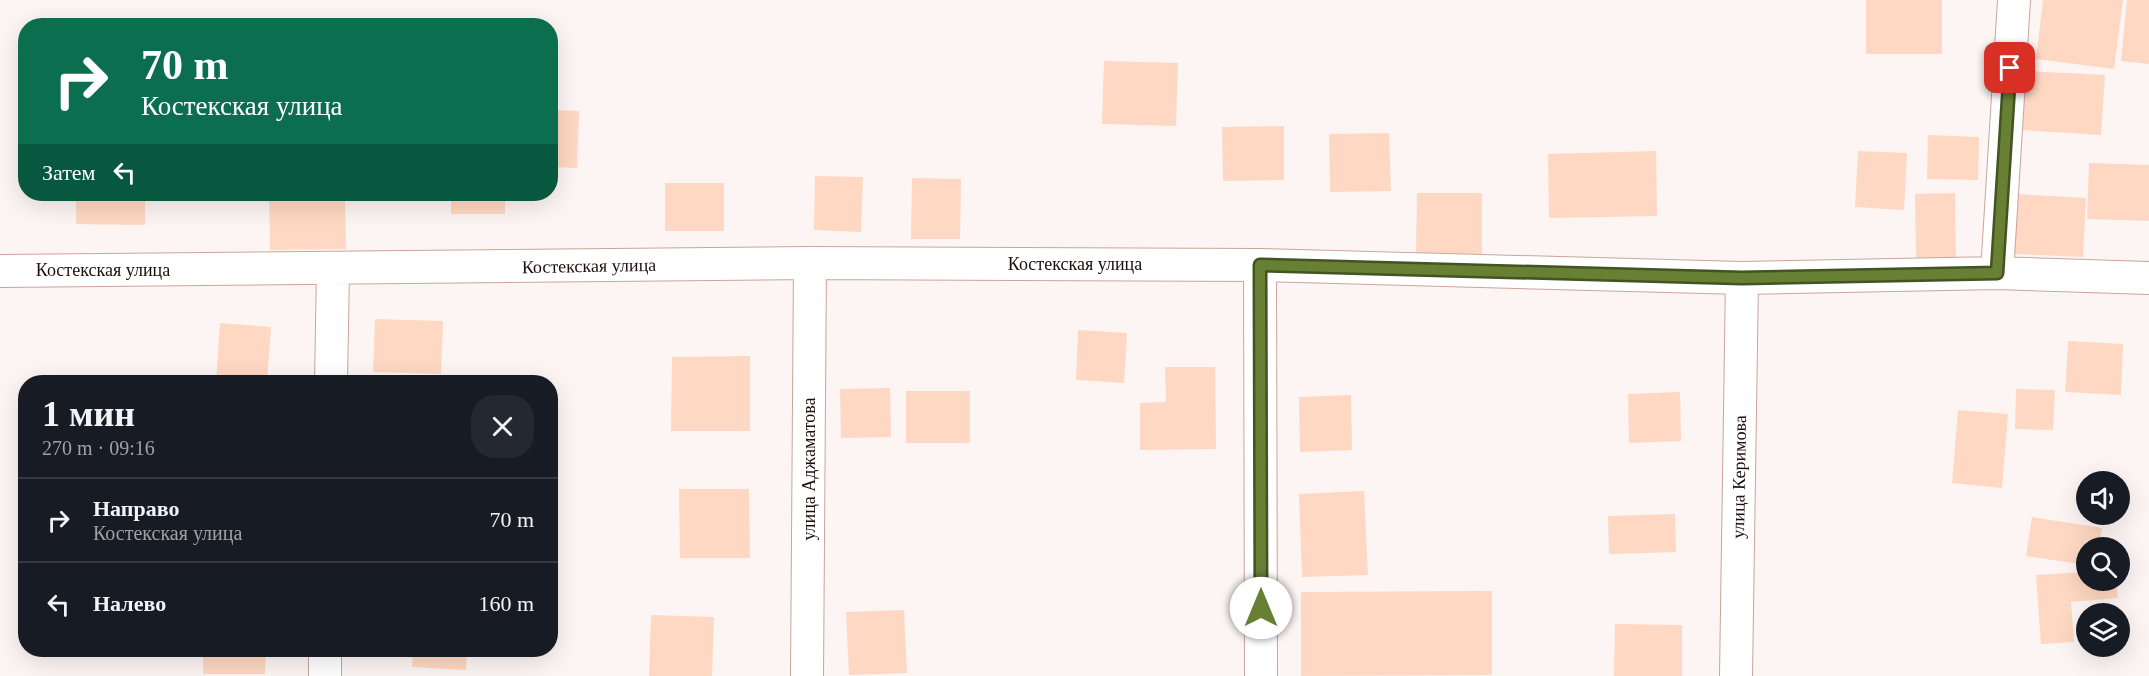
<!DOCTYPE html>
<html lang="ru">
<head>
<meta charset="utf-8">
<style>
	body { margin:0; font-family:Georgia,serif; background:#242831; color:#f1f3f6; height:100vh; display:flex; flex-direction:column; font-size:22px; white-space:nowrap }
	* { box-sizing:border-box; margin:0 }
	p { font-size:20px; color:#9ea1a6 }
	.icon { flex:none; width:33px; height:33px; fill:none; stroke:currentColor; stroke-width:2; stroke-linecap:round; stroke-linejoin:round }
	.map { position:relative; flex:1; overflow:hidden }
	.sheet { position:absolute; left:18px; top:375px; width:540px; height:282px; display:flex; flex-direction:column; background:#171b24; border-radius:24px; box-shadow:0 6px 24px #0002 }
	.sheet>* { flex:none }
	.hud { position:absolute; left:18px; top:18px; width:540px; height:183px; border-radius:24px; box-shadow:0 6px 24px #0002; background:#0b6e4f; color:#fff; overflow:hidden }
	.controls { position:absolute; left:2076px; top:471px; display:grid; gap:12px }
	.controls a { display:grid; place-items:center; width:54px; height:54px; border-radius:50%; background:#171b24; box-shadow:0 6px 24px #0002; font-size:30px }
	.pin { position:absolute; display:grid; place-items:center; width:51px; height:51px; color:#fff; margin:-26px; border-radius:12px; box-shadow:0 3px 9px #0006 }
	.me { position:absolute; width:66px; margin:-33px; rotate:0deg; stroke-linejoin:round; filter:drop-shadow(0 0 4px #0008) }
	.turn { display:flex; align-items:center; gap:21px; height:126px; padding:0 24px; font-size:27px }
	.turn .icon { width:78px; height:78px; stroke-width:2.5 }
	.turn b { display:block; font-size:42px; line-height:51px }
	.then { display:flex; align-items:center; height:57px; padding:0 24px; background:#0003; gap:12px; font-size:22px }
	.round { display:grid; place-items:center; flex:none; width:63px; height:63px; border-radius:24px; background:#242831 }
	.summary { display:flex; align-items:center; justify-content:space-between; height:102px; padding:0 24px }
	h1 { font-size:36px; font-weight:700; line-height:45px }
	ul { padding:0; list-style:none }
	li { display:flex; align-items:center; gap:18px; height:84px; padding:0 24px; border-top:2px solid #363941 }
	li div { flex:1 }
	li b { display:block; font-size:22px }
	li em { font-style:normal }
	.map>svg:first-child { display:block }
	.building { fill:#fed8c2 }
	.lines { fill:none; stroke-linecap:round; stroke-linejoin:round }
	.minor-casing { stroke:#c9a59c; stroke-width:34 }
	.minor { stroke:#fff; stroke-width:32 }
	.route-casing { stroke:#435322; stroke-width:15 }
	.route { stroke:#678034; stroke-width:10 }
	.labels { text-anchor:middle; stroke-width:6; stroke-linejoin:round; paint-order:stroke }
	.street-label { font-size:18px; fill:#1c0f0c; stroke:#fff }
</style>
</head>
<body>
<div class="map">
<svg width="2149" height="676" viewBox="0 0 2149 676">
	<rect width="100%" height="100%" fill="#fdf5f3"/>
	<path class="building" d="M1866 0H1942V54H1866Z
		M2043 0H2123L2114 69 2036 59Z
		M2127 0H2149V64L2121 61Z
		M1104 61 1178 63 1176 126 1102 124Z
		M2026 71 2105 75 2101 135 2022 130Z
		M550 110 579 111 577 168 550 167Z
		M1284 126V180L1223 181 1222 127Z
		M1389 133 1391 191 1330 192 1329 134Z
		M1928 135 1979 137 1978 180 1927 179Z
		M1656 151 1657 216 1549 218 1548 154Z
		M1858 151 1907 153 1904 210 1855 207Z
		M2089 163 2149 165V221L2087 219Z
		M815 176 863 177 861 232 814 230Z
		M912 178 961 179 960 239H911Z
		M665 183H724V231H665Z
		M1417 193H1482V258H1416Z
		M1955 193 1956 257 1916 258 1915 194Z
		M76 194H145V225L76 224Z
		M269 194H345L346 249 270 250Z
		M451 194H505V214H451Z
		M2016 194 2086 198 2083 257 2013 254Z
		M375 319 443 321 441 374 373 372Z
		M220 323 271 327 267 382H216Z
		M1078 330 1127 333 1124 383 1076 380Z
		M2068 341 2123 344 2121 395 2065 392Z
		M750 356V431H671L672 357Z
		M1165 367H1215L1216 449 1140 450V403L1166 402Z
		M890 388 891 437 841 438 840 389Z
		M2016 389 2055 390 2053 430 2015 429Z
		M906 391H970V443H906Z
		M1680 392 1681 441 1629 443 1628 394Z
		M1351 395 1352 450 1300 452 1299 397Z
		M1958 410 2008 414 2002 488 1952 483Z
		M679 489H749L750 558H680Z
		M1364 491 1368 575 1302 577 1299 494Z
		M1675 514 1676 552 1609 554 1608 516Z
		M2032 517 2102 528 2099 548H2086V565L2026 556Z
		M2086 572V580H2116L2118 598 2071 602 2074 642 2041 644 2036 575Z
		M1492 591V675L1301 676V592Z
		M904 610 907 673 849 675 846 612Z
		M651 615 714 617 712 676H649Z
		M1615 624 1682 625V676H1614Z
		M203 650H266L265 674H203Z
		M413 650H467L466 670 412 667Z"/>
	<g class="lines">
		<defs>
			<path id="minor" d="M1260 265 1261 676
				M0 271 810 263 1260 265 1742 278 1997 273 2149 278
				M1997 273 2014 0
				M331 382 333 269
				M325 676V650
				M807 676 810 263
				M1736 676 1742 278"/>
		</defs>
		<use href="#minor" class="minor-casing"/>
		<use href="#minor" class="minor"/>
	</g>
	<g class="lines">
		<defs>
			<path id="route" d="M1261 608 1260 265 1742 278 1997 273 2010 68"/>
		</defs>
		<use href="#route" class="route-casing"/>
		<use href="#route" class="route"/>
	</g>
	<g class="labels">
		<g class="street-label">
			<text x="1075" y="270">Костекская улица</text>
			<text transform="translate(589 266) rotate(-1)" y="6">Костекская улица</text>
			<text x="103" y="276">Костекская улица</text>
			<text transform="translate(809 469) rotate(-90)" y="6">улица Аджаматова</text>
			<text transform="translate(1739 477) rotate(-89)" y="6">улица Керимова</text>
		</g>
	</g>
</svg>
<div class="controls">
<a><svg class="icon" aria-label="sound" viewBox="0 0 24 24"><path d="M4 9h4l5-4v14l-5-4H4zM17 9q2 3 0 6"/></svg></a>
<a><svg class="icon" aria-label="search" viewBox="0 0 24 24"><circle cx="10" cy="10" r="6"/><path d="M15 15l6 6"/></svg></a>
<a><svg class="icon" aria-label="layers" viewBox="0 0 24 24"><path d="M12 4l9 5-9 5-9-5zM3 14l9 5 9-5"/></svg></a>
</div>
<div class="pin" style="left:2010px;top:68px;background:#d93025"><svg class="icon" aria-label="arrive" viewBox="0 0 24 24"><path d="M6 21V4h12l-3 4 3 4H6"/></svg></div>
<svg class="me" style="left:1261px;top:608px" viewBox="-20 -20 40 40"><circle r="19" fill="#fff"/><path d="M0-13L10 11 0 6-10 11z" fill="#678034"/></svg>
<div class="hud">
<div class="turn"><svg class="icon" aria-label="right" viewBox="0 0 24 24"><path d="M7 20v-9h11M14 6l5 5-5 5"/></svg><div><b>70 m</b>Костекская улица</div></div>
<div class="then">Затем<svg class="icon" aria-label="left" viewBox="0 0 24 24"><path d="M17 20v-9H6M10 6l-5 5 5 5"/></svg></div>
</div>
<section class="sheet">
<div class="summary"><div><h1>1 мин</h1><p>270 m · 09:16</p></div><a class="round"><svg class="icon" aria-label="close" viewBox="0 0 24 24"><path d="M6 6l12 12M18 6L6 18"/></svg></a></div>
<ul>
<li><svg class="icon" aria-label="right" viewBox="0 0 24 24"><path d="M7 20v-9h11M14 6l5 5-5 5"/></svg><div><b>Направо</b><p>Костекская улица</p></div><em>70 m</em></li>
<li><svg class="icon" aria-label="left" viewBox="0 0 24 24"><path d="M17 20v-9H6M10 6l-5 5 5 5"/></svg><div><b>Налево</b></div><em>160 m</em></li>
</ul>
</section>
</div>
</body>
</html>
